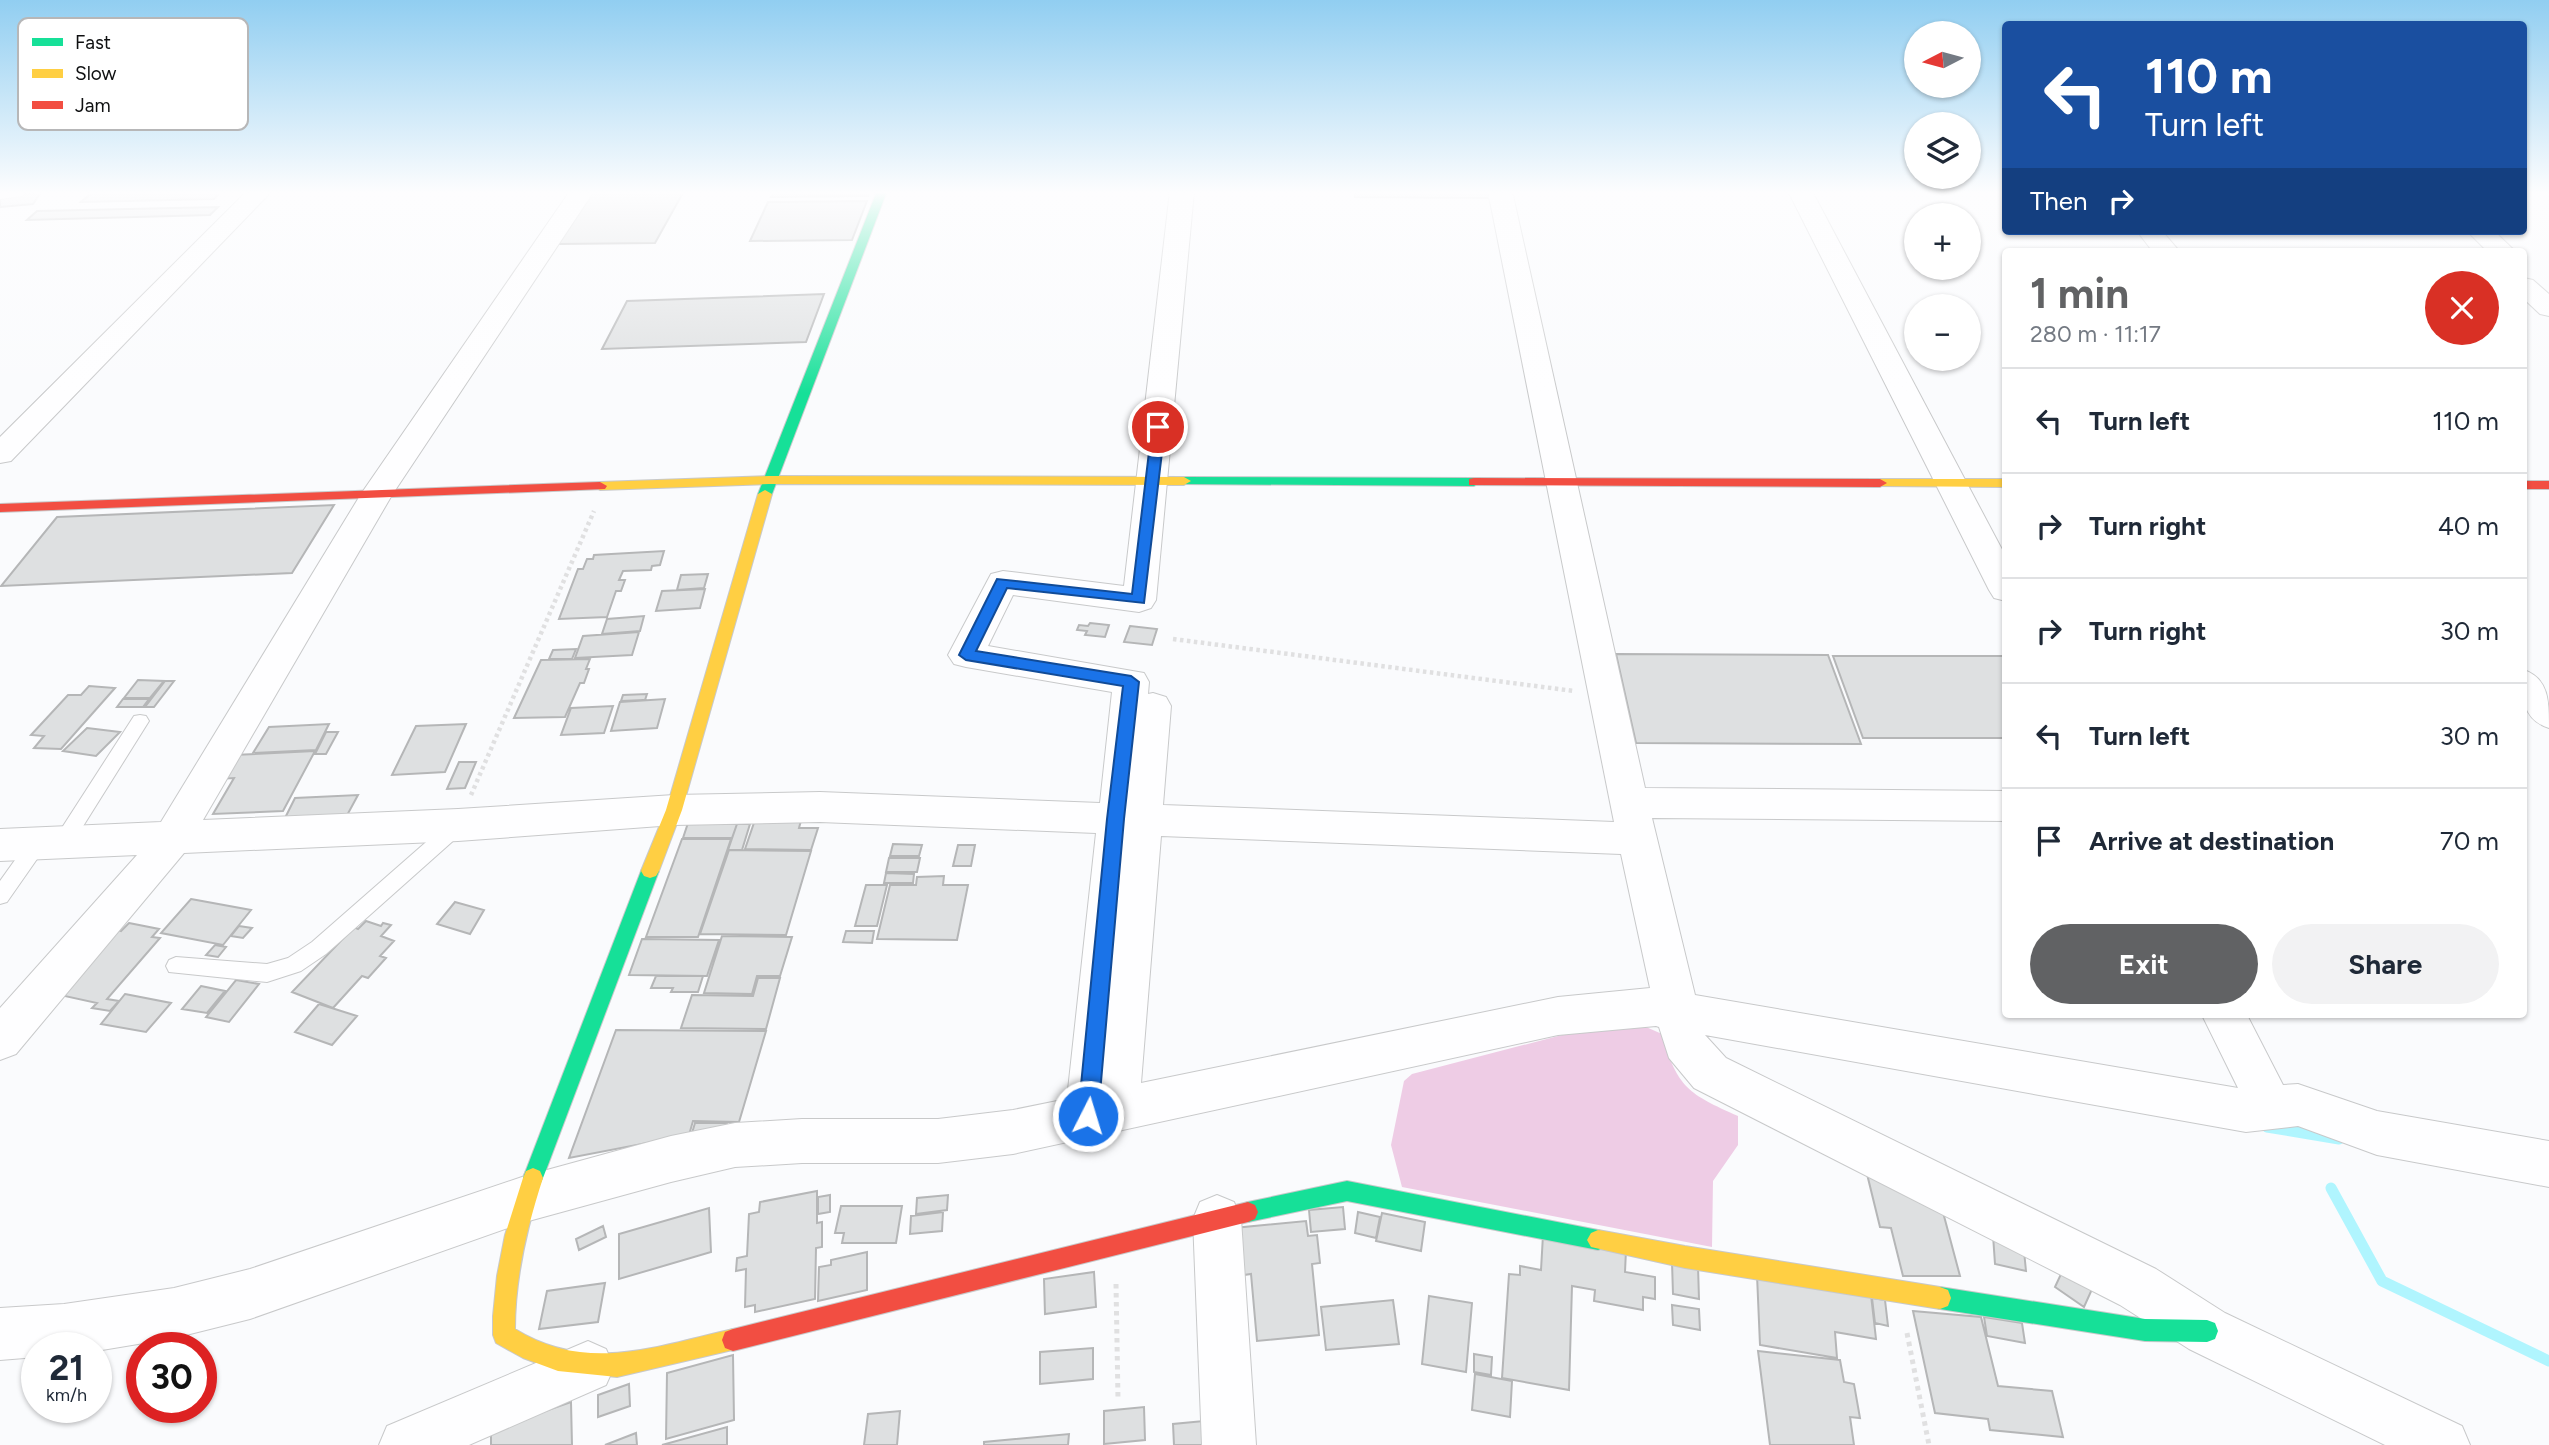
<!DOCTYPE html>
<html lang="en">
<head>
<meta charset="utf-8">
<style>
	body { margin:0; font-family:Figtree,sans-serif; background:#f2f2f3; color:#1f2937; height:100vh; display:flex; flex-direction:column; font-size:26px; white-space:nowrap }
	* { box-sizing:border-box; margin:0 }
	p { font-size:23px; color:#747a83 }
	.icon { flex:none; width:38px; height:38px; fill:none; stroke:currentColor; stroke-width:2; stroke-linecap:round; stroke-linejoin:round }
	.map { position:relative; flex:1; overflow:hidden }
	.details { position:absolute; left:2002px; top:248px; width:525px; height:770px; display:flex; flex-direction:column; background:#fff; border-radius:7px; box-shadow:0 2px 5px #0004 }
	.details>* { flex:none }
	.hud { position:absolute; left:2002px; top:21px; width:525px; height:214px; border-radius:7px; box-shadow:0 2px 5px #0004; background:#1a4fa0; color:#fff; overflow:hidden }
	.needle { width:46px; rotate:264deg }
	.controls { position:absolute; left:1904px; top:21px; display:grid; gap:14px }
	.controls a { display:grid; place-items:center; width:77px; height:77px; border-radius:50%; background:#fff; box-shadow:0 2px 5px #0004; font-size:35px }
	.speed { position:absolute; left:21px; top:1332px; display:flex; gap:14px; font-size:35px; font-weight:700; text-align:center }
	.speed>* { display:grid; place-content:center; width:91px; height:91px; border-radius:50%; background:#fff; box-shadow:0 2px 5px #0004; line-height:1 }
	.speed small { font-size:18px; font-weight:400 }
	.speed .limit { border:10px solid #d22; background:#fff; color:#111 }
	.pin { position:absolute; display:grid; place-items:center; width:60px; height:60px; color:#fff; margin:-30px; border:4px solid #fff; border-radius:50%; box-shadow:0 2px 7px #0007 }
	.me { position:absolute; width:77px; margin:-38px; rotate:5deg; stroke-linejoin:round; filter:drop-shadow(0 0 5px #0008) }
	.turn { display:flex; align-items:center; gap:24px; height:147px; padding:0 28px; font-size:32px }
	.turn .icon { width:91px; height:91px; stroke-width:2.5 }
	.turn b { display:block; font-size:49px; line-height:60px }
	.then { display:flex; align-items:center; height:66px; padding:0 28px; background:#0003; gap:14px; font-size:26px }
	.round { display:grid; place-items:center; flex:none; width:74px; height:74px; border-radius:37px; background:#f2f2f3 }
	.headline { display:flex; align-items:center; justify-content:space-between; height:119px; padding:0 28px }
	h1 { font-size:42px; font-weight:700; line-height:52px; color:#616264 }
	.action { display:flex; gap:14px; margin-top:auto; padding:14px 28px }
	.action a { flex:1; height:80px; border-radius:42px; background:#616264; color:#fff; font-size:28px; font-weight:700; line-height:80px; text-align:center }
	.action a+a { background:#f2f2f3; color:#1f2937 }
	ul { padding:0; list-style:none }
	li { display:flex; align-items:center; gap:21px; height:105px; padding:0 28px; border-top:2px solid #e0e1e3 }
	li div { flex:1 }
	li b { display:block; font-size:26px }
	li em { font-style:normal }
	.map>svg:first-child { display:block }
	.forest { fill:#eecce5 }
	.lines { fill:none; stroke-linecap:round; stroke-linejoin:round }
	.stream { stroke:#b0f5fe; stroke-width:11 }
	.building { fill:#dee0e1; stroke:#b5b6b7; stroke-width:2 }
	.lane-casing { stroke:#c8c9ca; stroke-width:2 }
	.street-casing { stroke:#c8c9ca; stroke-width:2 }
	.fast-casing { stroke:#c8c9ca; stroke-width:2 }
	.slow-casing { stroke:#c8c9ca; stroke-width:2 }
	.jam-casing { stroke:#c8c9ca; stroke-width:2 }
	.path-far1 { stroke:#e0e0e1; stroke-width:4.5; stroke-dasharray:3.5 3.5; stroke-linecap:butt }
	.path { stroke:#e0e0e1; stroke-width:5; stroke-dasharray:4.5 4.5; stroke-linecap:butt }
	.lane { fill:#fefeff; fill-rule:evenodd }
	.street { fill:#fefeff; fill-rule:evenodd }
	.fast { fill:#16e098; fill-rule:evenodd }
	.slow { fill:#ffcf43; fill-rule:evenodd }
	.jam { fill:#f24e42; fill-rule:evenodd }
	.route { fill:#1a73e8; stroke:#114b97; stroke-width:2 }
	.key { fill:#fff; stroke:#b7b7b8; stroke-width:2 }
	.key-label { font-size:19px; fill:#0f1011 }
</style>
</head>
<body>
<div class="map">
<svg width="2549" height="1445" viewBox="0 0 2549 1445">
	<rect width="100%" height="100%" fill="#fafbfd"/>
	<path class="forest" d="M1646 1027 1662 1034C1677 1088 1689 1094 1738 1116V1145L1713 1181 1712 1247 1402 1187 1391 1145 1404 1081 1412 1074 1562 1035Z"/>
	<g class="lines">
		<path class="stream" d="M2267 1127 2339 1139
			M2331 1188 2382 1281 2549 1361"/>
	</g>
	<path class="building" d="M94 191H222L214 199 81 202Z
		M592 191H684L655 243 558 244Z
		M774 191H870L868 196 771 197Z
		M1355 191H1488L1489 198 1355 197Z
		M41 192 33 204 0 207V197Z
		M867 201 852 240 750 241 768 202Z
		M218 207 210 215 27 220 37 211Z
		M2321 249 2474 250 2477 252H2325Z
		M2180 250 2318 251 2319 252H2181Z
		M824 294 806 342 602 349 627 301Z
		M334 505 292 573 1 586 57 517Z
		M664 551 660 565 652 566 651 570 623 571 619 580H625L621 591H616L607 617 559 619 578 569H583L587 559H593L594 555Z
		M708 574 704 588 677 590 681 575Z
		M705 589 700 608 656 611 662 591Z
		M644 616 640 631 602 634 607 619Z
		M1090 623 1109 625 1105 637 1085 635 1087 631 1077 630 1079 625 1088 626Z
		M1130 626 1157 629 1152 645 1124 642Z
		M639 632 632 655 575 658 583 636Z
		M576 649 572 659H549L553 650Z
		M1616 654 1828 655 1861 744 1636 743Z
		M1833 656H2006V738H1863Z
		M590 659 586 669H589L584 683H580L565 717 514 718 541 660Z
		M138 680 164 681 150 698H124Z
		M165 681H174L154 707H145Z
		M89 686 115 688 61 749 34 748 44 736 31 735 68 695H81Z
		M647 694 645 700 621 701 623 695Z
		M123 699H149L143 707H117Z
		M665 699 657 728 611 731 620 702Z
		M613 706 604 733 561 735 571 708Z
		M329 724 316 750 253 753 269 727Z
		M466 724 445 772 392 775 416 726Z
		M87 728 120 732 96 756 63 751Z
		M326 732H338L326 754H315Z
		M315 751 283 811 213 814 234 778 218 779 233 755Z
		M459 762H476L465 788 447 789Z
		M358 795 345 819 283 822 295 798Z
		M756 817H802L799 828H818L811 850 745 849Z
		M688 823 737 824 732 838H683Z
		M737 824H750L742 850H728Z
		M682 839H731L698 937H646Z
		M893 844 922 845 919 856H890Z
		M958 845H975L971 866H953Z
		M729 850 811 851 786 935 700 934Z
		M889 858H920L917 872H886Z
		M886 873 914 874 913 883H884Z
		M944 876 943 885H968L957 940 877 939 890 885H916L917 877Z
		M866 885H887L877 926H855Z
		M191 899 251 910 223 945 161 933Z
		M455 902 484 910 470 934 437 924Z
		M366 921 381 926 383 923 391 925 381 936 394 941 380 956 386 958 368 978 362 976 333 1008 292 992 354 927 358 929Z
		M129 923 159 929 152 937 160 938 107 999 119 1001 110 1011 92 1008 97 1003 60 995 118 930 121 931Z
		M239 926 252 928 243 938 231 936Z
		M846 931H874L872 943 843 942Z
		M722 936 792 937 780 976H757L752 994 704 993Z
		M642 939 719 940 707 976 629 975Z
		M215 945 226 947 218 957 206 955Z
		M656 976H703L698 992H671L673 988H651Z
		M758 978H780L766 1029 681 1028 692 995 753 996Z
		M236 980 259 984 229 1022 206 1017Z
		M201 986 225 991 207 1013 182 1009Z
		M125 994 171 1003 146 1032 101 1024Z
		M319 1004 357 1016 332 1045 295 1032Z
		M616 1030 766 1031 739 1122 693 1121 689 1135 569 1158Z
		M695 1123H727L724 1133H692Z
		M1867 1174 1940 1201 1960 1276H1903L1891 1228 1880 1227Z
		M817 1191V1223L822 1222V1247L816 1248 815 1299 755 1312V1305L745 1307 746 1269 736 1271 737 1258 747 1256 749 1214 759 1212 760 1202Z
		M830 1195V1212L818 1214V1197Z
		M948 1195 947 1210 916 1214 917 1198Z
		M841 1206H902L896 1243H842L844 1233H835Z
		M1343 1207 1345 1229 1311 1232 1309 1210Z
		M709 1208 711 1252 619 1279V1234Z
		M943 1212 942 1231 910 1234 911 1216Z
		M1358 1212 1380 1217 1376 1238 1355 1233Z
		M1382 1213 1425 1222 1421 1251 1376 1241Z
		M1306 1221 1308 1236 1317 1235 1320 1263 1312 1264 1319 1335 1257 1341 1251 1274 1237 1276 1234 1228Z
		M603 1226 606 1237 579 1250 576 1239Z
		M1543 1235 1626 1250 1625 1272 1655 1277V1299L1643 1297V1310L1594 1301 1595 1290 1572 1286 1569 1390 1502 1378 1509 1274 1520 1275V1266L1541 1270Z
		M1993 1235 2023 1241 2026 1271 1995 1264Z
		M867 1252V1290L818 1301 819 1267 831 1265V1260Z
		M2068 1259 2097 1278 2084 1307 2055 1287Z
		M1672 1262 1698 1266 1699 1299 1673 1294Z
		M1094 1272 1096 1307 1045 1314 1044 1279Z
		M1757 1275 1871 1295 1876 1339 1835 1332 1837 1358 1760 1345Z
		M605 1283 598 1322 539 1329 547 1291Z
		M1429 1296 1472 1303 1466 1372 1422 1364Z
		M1872 1298 1885 1300 1888 1326 1875 1323Z
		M1393 1300 1399 1344 1326 1350 1321 1307Z
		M1672 1305 1699 1309 1700 1330 1673 1325Z
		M1913 1311 1981 1317 1998 1386 2052 1391 2063 1437 1990 1430 1988 1419 1935 1413Z
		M1984 1317 2022 1323 2025 1343 1987 1336Z
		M1093 1348V1379L1040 1384V1352Z
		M1758 1351 1840 1360 1844 1382 1854 1384 1860 1418 1850 1417 1854 1445H1770Z
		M1474 1354 1492 1357 1491 1375 1474 1372Z
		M733 1355 734 1420 666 1439 667 1373Z
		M1475 1374 1512 1381 1510 1417 1472 1410Z
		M629 1384 630 1406 598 1417V1395Z
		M571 1402 572 1445H491V1430Z
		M1144 1407 1145 1440 1104 1444V1411Z
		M900 1411 897 1445H864L868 1414Z
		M1214 1420 1215 1445H1174L1173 1424Z
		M727 1427V1445H662Z
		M636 1433 637 1445H605Z
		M1069 1434 1068 1445H984V1442Z"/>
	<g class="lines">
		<defs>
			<path id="lane" d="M140 715 146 716 149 721 70 847 63 850 56 847 54 842 56 837 134 716Z
				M456 820 463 822 465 827 463 832 326 954 301 971 267 982 169 972 166 966 169 960 176 957 267 964 288 958 312 942 449 822Z
				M37 836 44 839 46 844 44 849 7 902 0 904V881L30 839Z"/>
			<path id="street" d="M0 191H26L22 196 0 199Z
				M247 191H272L11 461 0 463V437Z
				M570 191H594L392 495 203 820 458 809 674 795 820 792 1100 803 1112 692 966 667 954 664 948 655 991 574 1003 571 1124 586 1170 191H1194L1156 600 1151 608 1139 612 1013 595 988 646 1144 673 1149 682 1148 694 1153 693 1166 697 1171 706 1163 805 1614 822 1488 191H1512L1645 788 2006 791V821L1652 818 1695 995 2238 1088 2202 1015H2247L2283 1085 2298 1084 2377 1111 2549 1141V1187L2377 1155 2298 1126 2246 1132 1705 1035 1726 1058 2156 1269 2225 1313 2462 1426 2470 1445H2385L2189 1349 2120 1305 1694 1088 1669 1058 1659 1027 1656 1026 1558 1035 1013 1154 938 1163H802L735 1167 671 1182 525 1222 250 1319 174 1338 96 1351V1348H37V1357L0 1360V1308L64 1304 174 1288 250 1269 525 1176 671 1136 735 1123 802 1119H938L1013 1110 1067 1099 1096 833 820 822 674 825 458 841 184 853 16 1054 0 1060V1008L137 855 0 861V829L161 822 361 494ZM1161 836 1621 854 1650 988 1558 997 1141 1083Z
				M1788 191H1812L2006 557V601L1994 598 1989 590Z
				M2137 231H2162L2180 252H2153Z
				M2467 231H2494L2516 252H2488Z
				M2524 278 2533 280 2549 294V316L2540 314 2524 299Z
				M2524 670C2549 679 2549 701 2549 728 2521 719 2522 695 2524 670Z
				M1217 1195 1234 1202 1241 1219 1256 1445H1202L1193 1219 1200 1202Z
				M588 1341 606 1349 614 1367 606 1385 469 1445H379L387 1426Z"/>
			<path id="fast" d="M877 191H887L772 494 770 497H760L758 494Z
				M1184 477 1474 478 1481 482 1474 486 1179 484V478Z
				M650 864 656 866 659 871 543 1178 540 1185 533 1188 526 1185 523 1178 641 871 644 866Z
				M1347 1181 1598 1230 1605 1233 1609 1240 1605 1247 1598 1250 1347 1201 1248 1222 1241 1219 1238 1212 1241 1205 1248 1202Z
				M1940 1287 2145 1319 2207 1320 2215 1323 2218 1331 2215 1339 2207 1342 2145 1341 1940 1309 1932 1306 1929 1298 1932 1290Z"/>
			<path id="slow" d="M769 476 1184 477 1191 481 1184 485 769 484 600 490 593 486 600 482Z
				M1880 479H2006V487L1875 486 1873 483Z
				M765 490 772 494 682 810 659 871 656 876 650 878 644 876 641 871 666 810 758 494Z
				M533 1168 540 1171 543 1178C527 1227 515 1277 515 1329 588 1374 657 1346 733 1329L741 1332 744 1340 741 1348 617 1377 558 1371 523 1358 496 1343 493 1335V1316L497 1276 505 1235 523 1178 526 1171Z
				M1598 1230 1685 1246 1940 1287 1948 1290 1951 1298 1948 1306 1940 1309 1685 1268 1591 1247 1587 1240 1591 1233Z"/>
			<path id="jam" d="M1474 478 1880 479 1887 483 1880 487 1469 485V479Z
				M2524 481H2549V489H2524Z
				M600 482 607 486 605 489 0 512V504Z
				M1248 1202 1255 1205 1258 1212 1255 1219 1248 1222 733 1351 725 1348 722 1340 725 1332 733 1329Z"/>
		</defs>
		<use href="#lane" class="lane-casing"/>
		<use href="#street" class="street-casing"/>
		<use href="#fast" class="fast-casing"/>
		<use href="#slow" class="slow-casing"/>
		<use href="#jam" class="jam-casing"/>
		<path class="path-far1" d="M1173 639 1574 691
			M471 795 594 511"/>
		<path class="path" d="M1116 1284 1118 1399
			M1907 1333 1929 1445"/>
		<use href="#lane" class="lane"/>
		<use href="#street" class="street"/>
		<use href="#fast" class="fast"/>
		<use href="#slow" class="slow"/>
		<use href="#jam" class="jam"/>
	</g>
	<linearGradient id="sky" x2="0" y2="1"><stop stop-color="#91cef1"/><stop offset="0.49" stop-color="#fdfdfe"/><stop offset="1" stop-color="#fdfdfe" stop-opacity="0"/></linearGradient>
	<rect width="2549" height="393" fill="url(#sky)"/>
	<path class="route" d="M1158 423 1165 427 1144 603 1007 588 976 651 1131 676 1139 682 1124 819 1098 1116 1095 1122 1088 1125 1081 1122 1078 1116 1107 819 1123 686 966 660 959 655 997 579 1132 594 1152 427Z"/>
	<rect x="18" y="18" width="230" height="112" rx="10" class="key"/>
	<rect x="32" y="38" width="31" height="8" fill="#16e098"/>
	<rect x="32" y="69" width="31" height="9" fill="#ffcf43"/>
	<rect x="32" y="101" width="31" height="8" fill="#f24e42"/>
	<g class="key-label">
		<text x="75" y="49">Fast</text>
		<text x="75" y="80">Slow</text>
		<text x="75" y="112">Jam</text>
	</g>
</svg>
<div class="controls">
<a><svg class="needle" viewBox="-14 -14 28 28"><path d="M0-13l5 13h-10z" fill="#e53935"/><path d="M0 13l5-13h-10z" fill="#747a83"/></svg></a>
<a><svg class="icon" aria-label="layers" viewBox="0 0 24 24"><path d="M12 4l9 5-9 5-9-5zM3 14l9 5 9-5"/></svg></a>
<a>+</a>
<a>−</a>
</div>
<div class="speed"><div>21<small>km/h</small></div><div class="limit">30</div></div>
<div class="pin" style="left:1158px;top:427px;background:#d93025"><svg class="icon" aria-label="arrive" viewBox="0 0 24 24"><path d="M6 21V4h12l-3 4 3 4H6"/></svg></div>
<svg class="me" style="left:1088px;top:1116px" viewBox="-20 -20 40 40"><circle r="17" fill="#1a73e8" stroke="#fff" stroke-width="3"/><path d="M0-11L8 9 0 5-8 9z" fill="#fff"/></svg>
<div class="hud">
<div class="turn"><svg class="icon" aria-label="left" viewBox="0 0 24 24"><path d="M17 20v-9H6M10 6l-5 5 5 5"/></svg><div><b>110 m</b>Turn left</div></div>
<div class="then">Then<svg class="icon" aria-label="right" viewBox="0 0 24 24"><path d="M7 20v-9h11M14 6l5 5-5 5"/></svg></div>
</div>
<section class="details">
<div class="headline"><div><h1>1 min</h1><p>280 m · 11:17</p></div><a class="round" style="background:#d93025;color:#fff"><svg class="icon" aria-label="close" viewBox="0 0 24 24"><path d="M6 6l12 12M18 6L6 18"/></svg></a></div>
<ul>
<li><svg class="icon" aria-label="left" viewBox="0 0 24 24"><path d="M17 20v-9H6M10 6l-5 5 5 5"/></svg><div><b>Turn left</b></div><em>110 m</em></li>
<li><svg class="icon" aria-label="right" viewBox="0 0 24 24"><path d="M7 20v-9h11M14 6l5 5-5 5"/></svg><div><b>Turn right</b></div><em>40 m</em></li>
<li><svg class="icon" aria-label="right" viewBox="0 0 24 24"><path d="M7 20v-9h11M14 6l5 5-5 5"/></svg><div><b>Turn right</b></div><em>30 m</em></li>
<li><svg class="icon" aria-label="left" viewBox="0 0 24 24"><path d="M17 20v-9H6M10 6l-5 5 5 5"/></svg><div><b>Turn left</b></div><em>30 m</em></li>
<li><svg class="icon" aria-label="arrive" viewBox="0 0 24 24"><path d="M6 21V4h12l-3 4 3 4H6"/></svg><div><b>Arrive at destination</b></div><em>70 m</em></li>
</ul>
<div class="action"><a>Exit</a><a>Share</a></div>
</section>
</div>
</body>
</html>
